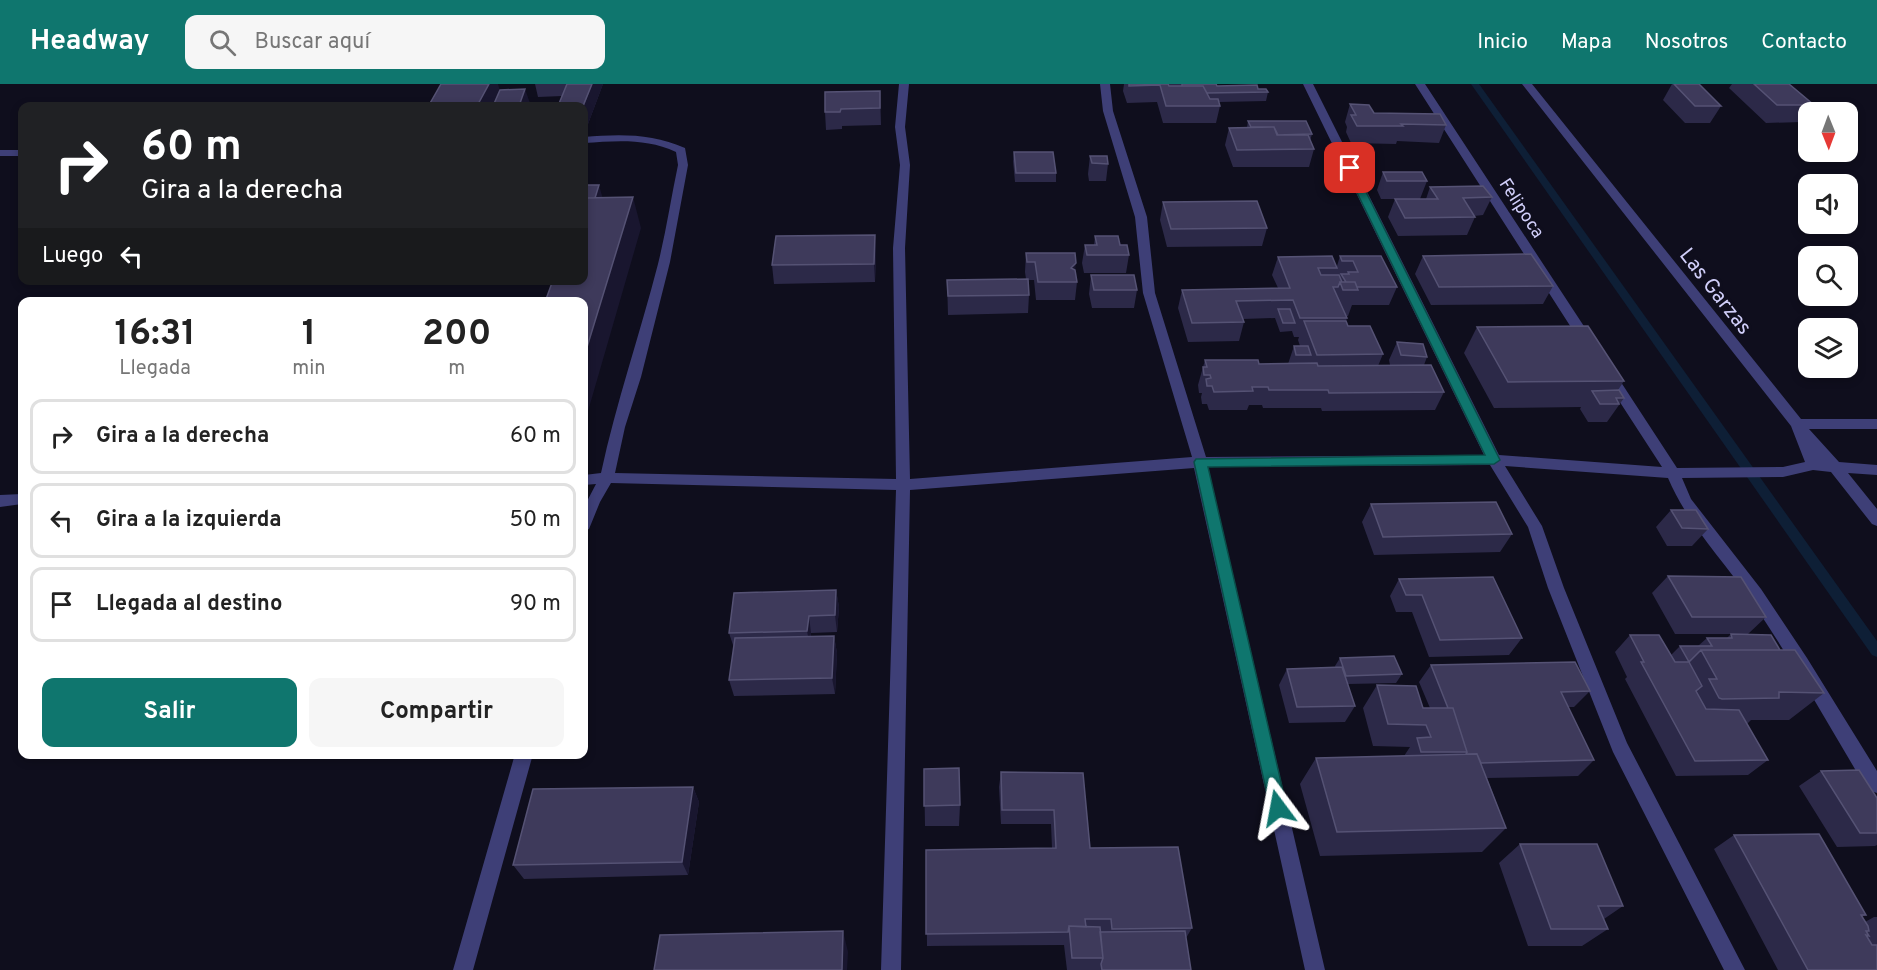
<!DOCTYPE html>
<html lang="es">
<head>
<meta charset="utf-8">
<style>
	body { margin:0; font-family:Overpass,sans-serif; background:#f6f6f6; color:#222; height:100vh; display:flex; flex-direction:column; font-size:22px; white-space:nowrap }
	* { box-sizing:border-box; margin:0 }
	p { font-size:20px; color:#767676 }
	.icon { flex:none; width:33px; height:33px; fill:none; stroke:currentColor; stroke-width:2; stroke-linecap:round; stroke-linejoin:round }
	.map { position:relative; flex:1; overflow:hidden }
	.sheet { position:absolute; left:18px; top:213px; width:570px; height:462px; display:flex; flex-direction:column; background:#fff; border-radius:12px; box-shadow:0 3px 9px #0003 }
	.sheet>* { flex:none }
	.guide { position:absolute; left:18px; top:18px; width:570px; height:183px; border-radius:12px; box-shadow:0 3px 9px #0003; background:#202124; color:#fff; overflow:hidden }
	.needle { width:39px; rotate:179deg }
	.tools { position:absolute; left:1798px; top:18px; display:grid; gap:12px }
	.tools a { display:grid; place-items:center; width:60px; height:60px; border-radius:12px; background:#fff; box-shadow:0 3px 9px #0003; font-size:30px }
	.pin { position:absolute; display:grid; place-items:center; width:51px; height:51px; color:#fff; margin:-26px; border-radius:12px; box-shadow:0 3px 9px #0006 }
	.me { position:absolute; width:66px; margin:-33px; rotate:347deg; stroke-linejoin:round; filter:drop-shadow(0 0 4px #0008) }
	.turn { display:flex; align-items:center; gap:21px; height:126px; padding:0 24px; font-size:27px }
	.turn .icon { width:78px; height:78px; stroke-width:2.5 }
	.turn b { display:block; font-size:42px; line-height:51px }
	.then { display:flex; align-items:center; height:57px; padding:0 24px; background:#0003; gap:12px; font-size:22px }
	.eta { display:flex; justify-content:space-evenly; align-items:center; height:102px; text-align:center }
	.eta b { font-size:36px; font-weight:700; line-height:42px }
	.action { display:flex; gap:12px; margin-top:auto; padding:12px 24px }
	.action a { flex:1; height:69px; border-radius:12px; background:#0f766e; color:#fff; font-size:24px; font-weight:700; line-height:69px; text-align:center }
	.action a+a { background:#f6f6f6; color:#222 }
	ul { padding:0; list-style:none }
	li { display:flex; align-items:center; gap:18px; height:75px; margin:0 12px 9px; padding:0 12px; border:3px solid #e0e0e0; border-radius:12px }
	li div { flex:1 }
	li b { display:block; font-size:22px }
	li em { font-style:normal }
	header { display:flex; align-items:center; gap:36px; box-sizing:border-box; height:84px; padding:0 30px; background:#0f766e; color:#fff }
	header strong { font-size:28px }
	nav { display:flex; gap:33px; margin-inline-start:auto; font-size:21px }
	.search { width:420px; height:54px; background:#f6f6f6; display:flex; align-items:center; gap:15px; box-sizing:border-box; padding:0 21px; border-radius:12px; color:#767676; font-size:22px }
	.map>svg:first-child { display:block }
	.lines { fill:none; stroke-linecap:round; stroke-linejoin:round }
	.stream { fill:#0e1f36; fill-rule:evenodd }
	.minor { fill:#3e3f77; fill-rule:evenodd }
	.wall { fill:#2c2948 }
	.shaded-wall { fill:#19162f }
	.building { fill:#3e3a5b; stroke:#555274; stroke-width:1.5 }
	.route { fill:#0f766e; stroke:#0a4d48; stroke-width:1.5 }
	.labels { text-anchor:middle; stroke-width:6; stroke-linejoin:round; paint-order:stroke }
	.far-street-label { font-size:18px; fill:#d1cffa; stroke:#0f0e1d }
	.street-label { font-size:21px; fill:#d1cffa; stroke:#0f0e1d }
</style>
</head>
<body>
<header>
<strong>Headway</strong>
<div class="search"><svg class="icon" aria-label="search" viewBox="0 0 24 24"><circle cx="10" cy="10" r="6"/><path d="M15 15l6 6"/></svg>Buscar aquí</div>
<nav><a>Inicio</a><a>Mapa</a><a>Nosotros</a><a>Contacto</a></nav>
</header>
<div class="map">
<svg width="1877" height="886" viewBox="0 0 1877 886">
	<rect width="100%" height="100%" fill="#0f0e1d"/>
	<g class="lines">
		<path class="stream" d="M1471 0H1479L1877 557V573L1872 571Z"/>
		<path class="minor" d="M899 0H909L905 43 910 81 905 164 910 395 1192 373 1143 209 1135 133 1103 27 1100 0H1110L1113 27 1147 133 1155 209 1206 373 1484 371 1303 0H1313L1499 371 1662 383 1601 289 1608 285 1613 286 1677 384 1783 383 1805 378 1791 342 1522 0H1532L1801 335H1877V345H1809L1839 378 1877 381V391L1848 389 1877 425V442L1872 440 1831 388 1813 386 1783 393 1682 394 1691 415 1761 505 1807 574 1877 687V709L1871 707 1859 692C1824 632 1789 572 1750 515 1722 475 1687 439 1668 394L1505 382 1542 442 1564 504 1627 659 1745 886H1724L1613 668 1548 504 1528 443 1490 381 1208 383 1325 886H1305L1194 384 910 406 901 886H881L896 406 611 399 600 418 589 445 584 447V423L596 400 584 401V391L601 389C616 319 640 250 658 180 666 148 671 114 678 81L676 68C646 54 616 57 584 59V53C618 50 652 49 685 64L688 81 670 178 641 293 625 343 615 389 896 395 893 164 900 81 895 43Z
			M1415 0H1425L1593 256 1594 259 1593 262H1583Z
			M0 66H22V72H0Z
			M22 410V420L0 423V411Z
			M515 670H533L473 886H453Z"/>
	</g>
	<path class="wall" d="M535 0H603L585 48H584V22L562 12 538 13Z
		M1124 0H1216L1217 2 1258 5 1268 8 1266 17 1219 18 1220 22 1216 39H1163L1157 18 1127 19 1123 7Z
		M1672 0H1699L1721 22 1710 39H1685L1663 16Z
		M1732 0H1789L1814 21 1802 38 1766 39 1729 4Z
		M880 7 881 41 842 42V45L826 46 825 28Z
		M1350 20 1374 29 1446 41 1439 59 1397 57 1396 60 1351 59 1346 48 1347 43 1345 38Z
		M1248 37 1312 50 1310 57 1314 65 1309 83H1233L1225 61 1229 44 1247 43Z
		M1014 68 1056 89V98H1015L1013 77Z
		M1090 72 1108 80 1106 97H1089L1088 90Z
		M1383 88 1427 97 1420 115H1426L1430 103 1492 113 1483 131 1474 132 1475 133 1467 151 1398 152 1388 133 1395 115H1381L1377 106Z
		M1163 118 1267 144 1262 162 1167 163 1160 136Z
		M1095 152 1120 161 1129 171 1126 189H1084L1082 179 1085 161H1094Z
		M876 169 875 198 774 200 772 181Z
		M1026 169 1075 186 1077 198 1075 216H1036L1034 196H1028L1029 211 1028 229 948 231 947 196 1026 195 1025 188Z
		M1340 172H1381L1397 203 1389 221H1352L1348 232H1346L1347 234 1346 237 1348 242 1383 270 1378 282 1390 281 1389 276 1397 258 1427 273 1424 281 1444 308 1435 326 1322 327 1321 324H1263L1262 321H1249L1247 326H1209L1207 320H1202L1201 313 1202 309H1199L1198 301 1205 276 1259 280H1288L1294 262H1300L1298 256 1299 253H1294L1292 247 1280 248 1275 234 1243 235 1244 238 1239 257 1188 258 1178 224 1182 206 1278 204 1272 191 1278 173 1337 182Z
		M1423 172 1553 202 1543 220 1431 221 1415 190Z
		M1091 191 1137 206 1134 224H1092L1089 210Z
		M1477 243 1624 297 1618 306 1624 314 1607 338H1588L1580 325 1581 323 1494 324 1464 269Z
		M1371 420 1512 450 1500 468 1374 471 1362 438Z
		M1671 426 1708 445 1692 462H1667L1656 443Z
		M1668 492 1766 533 1748 550 1780 566 1824 609 1789 636H1751L1747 640 1768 676 1748 691 1676 692 1625 595 1627 593 1615 568 1630 551 1671 571 1680 562H1698L1707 554H1727L1731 550H1675L1652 509Z
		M1399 495 1522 554 1509 571 1429 573 1412 528H1396L1390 512Z
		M836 506 839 523 837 548 811 549V552H834L837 569 835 610 734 612 729 596 734 564 729 549Z
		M1340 574 1402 590 1396 599 1348 600 1355 622 1345 638 1289 639 1279 601 1287 585 1336 584 1335 582Z
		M1431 581 1590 607 1574 623H1568L1594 676 1578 692 1487 694 1506 744 1482 768 1320 772 1300 700 1316 674 1404 672 1410 663 1373 662 1363 624 1377 601 1423 624H1430L1419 598Z
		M924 685 960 721 959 742H925Z
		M1821 687 1877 714V761L1875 762 1837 763 1799 702Z
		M1001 688 1083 689 1090 764 1192 844 1186 854 1191 886H1067L1064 861 927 862 926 766 1052 764 1051 740H1001L999 703Z
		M693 703 699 718 688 791 524 795 513 781Z
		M1734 751 1866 831 1862 833 1865 838 1874 833H1877V886H1778L1714 765Z
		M1520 760 1623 822 1604 835 1608 845 1582 862H1528L1499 779Z"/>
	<path class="shaded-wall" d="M489 0H498L500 7 492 22H477Z
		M592 0H603L585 48 584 43V22Z
		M525 5 531 22H519Z
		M599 101 604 119 591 126Z
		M633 113 641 144 584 341V273Z
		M875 151 876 169 875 198 874 180Z
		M1076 179 1074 197 1071 184Z
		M836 506 839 523 837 548 835 531Z
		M809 532 811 549 810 563 807 547Z
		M834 552 837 569 835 610 832 594Z
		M693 703 699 718 688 791 682 778Z
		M843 847 848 868 847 886H842Z"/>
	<path class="building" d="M441 0H489L477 22H407L408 21H429Z
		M567 0H592L583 22H558Z
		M1129 0H1168L1169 2H1203L1210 15H1218L1220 22H1166L1160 1 1129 2Z
		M1182 0H1216L1217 2 1257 1 1258 5H1266L1268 8 1207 9 1203 2H1182Z
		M1674 0H1699L1721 22H1695Z
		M1754 0H1789L1814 21H1777Z
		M525 5 519 22H493L500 6Z
		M880 7V24L841 25 840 28H825V8Z
		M1350 20 1369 21 1374 29 1440 30 1446 41 1401 40 1403 42H1357L1351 31H1356Z
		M1248 37H1306L1312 50 1277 51 1274 43H1251Z
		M1274 43 1278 51H1308L1314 65 1237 66 1229 44Z
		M1014 68H1053L1056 89H1016Z
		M1090 72H1107L1108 80 1092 79Z
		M1383 88H1422L1427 97H1387Z
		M584 101H599L595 114H584Z
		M1483 102 1492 113 1463 114 1475 133 1405 134 1395 115H1438L1430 103Z
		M633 113 584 273V218H545L553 196H584V114Z
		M1257 117 1267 144 1171 145 1163 118Z
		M875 151 874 180 772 181 776 152Z
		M1095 152H1118L1120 161H1127L1129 171H1087L1085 161H1097Z
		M1026 169H1075L1076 179 1071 184 1075 186 1077 198H1038L1035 178H1027Z
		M1531 170 1553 202 1439 203 1423 172Z
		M1332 172 1337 184H1318L1321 191H1339L1342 198H1340L1338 203H1333L1347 234H1300L1293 216 1236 217 1244 238 1192 239 1182 206 1290 204 1278 173Z
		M1340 172H1381L1397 203H1357L1355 198H1346L1341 190H1349L1348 188H1358L1353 177H1342Z
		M1091 191H1134L1137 206H1094Z
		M1028 195 1029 211 948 212 947 196Z
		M1340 198H1355L1358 206H1343Z
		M1278 225H1290L1295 239H1283Z
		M1304 237H1346L1348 242H1370L1383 270 1317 271Z
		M1588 242 1624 297 1508 298 1477 243Z
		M1397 258 1423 260 1427 273 1401 271Z
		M1294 262H1308L1311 271H1296Z
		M1205 276H1258L1259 280 1317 279 1318 282 1431 281 1444 308 1329 309 1328 306H1269L1268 303H1252L1253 307 1214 308 1212 302H1207L1206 295 1211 294 1210 291H1204L1203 283H1207Z
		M1619 306 1624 314H1616L1619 320H1600L1592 307Z
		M1496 418 1512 450 1383 453 1371 420Z
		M1671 426H1696L1708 445 1682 444Z
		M1668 492 1741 493 1766 533H1692Z
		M1493 493 1522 554 1440 556 1422 511H1406L1399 495Z
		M836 506 835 531 809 532 807 547 729 549 734 509Z
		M1731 550 1771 551 1780 566H1701L1689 578 1702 602 1696 607 1706 625 1739 626 1768 676 1695 677 1641 578H1644L1630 551H1659L1675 578H1689L1680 562H1712L1707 554H1732Z
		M834 552 832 594 729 596 735 554Z
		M1701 566H1795L1824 609 1779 608V614L1722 615 1719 614 1709 595H1717Z
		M1394 572 1402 590 1346 592 1340 574Z
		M1575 578 1590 607 1561 608 1594 676 1481 679 1477 670H1466L1467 668 1453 624H1448L1431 581Z
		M1342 583 1355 622 1297 623 1287 585Z
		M1377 601 1416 602 1423 624H1453L1467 668H1421L1417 654 1431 653 1426 641 1388 640Z
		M1477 670 1506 744 1337 748 1316 674Z
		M959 684 960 721 924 722V685Z
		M1859 686 1877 714V749H1860L1821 687Z
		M1001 688 1083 689 1090 764 1178 763 1192 844 1112 845 1111 835H1085L1086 843 1069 842 1068 848 926 850V766L1056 764 1054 726H1002Z
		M693 703 682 778 513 781 533 705Z
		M1819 750 1866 831H1861L1868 842 1869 847H1866L1869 852 1866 851 1872 861H1877V886H1808L1734 751Z
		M1520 760H1597L1623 822H1598L1608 845H1551Z
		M1069 842 1100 843 1103 874H1072Z
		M843 847 842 886H654L660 851Z
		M1185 847 1191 886H1102L1101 880 1103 874 1100 848Z"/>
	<path class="route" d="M1350 81 1354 84 1500 376 1494 380 1208 383 1287 724 1284 730 1278 732 1273 730 1270 724 1194 378 1196 375 1485 371 1345 84Z"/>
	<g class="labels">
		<g class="far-street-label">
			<text transform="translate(1522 124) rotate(57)" y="6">Felipoca</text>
		</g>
		<g class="street-label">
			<text transform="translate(1716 207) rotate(52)" y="7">Las Garzas</text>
		</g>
	</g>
</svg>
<div class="tools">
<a><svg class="needle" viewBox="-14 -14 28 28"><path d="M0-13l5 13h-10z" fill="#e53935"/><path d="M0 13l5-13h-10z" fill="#767676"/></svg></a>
<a><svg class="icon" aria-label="sound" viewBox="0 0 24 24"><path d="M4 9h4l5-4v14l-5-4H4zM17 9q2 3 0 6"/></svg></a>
<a><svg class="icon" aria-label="search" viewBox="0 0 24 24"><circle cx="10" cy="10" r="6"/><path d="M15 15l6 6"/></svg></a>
<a><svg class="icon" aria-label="layers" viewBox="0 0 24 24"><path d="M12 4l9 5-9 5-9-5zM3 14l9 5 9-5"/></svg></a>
</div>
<div class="pin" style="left:1350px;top:84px;background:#d93025"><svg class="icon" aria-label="arrive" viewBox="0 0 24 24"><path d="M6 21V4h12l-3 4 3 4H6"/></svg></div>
<svg class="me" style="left:1278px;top:724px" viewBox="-20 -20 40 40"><path d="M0-17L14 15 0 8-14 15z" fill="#0f766e" stroke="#fff" stroke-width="4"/></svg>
<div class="guide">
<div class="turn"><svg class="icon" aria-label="right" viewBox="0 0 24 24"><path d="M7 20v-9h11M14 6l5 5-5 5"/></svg><div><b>60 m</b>Gira a la derecha</div></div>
<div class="then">Luego<svg class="icon" aria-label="left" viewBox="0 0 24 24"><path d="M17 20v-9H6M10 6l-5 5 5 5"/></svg></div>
</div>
<section class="sheet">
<div class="eta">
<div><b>16:31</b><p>Llegada</p></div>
<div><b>1</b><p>min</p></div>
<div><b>200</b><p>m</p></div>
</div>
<ul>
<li><svg class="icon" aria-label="right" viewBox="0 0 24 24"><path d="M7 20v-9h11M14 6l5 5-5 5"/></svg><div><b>Gira a la derecha</b></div><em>60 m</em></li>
<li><svg class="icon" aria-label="left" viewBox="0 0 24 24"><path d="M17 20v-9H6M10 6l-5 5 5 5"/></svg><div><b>Gira a la izquierda</b></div><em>50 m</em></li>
<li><svg class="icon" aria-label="arrive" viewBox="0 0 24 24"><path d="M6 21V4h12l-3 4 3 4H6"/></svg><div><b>Llegada al destino</b></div><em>90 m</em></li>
</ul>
<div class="action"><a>Salir</a><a>Compartir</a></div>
</section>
</div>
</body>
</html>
